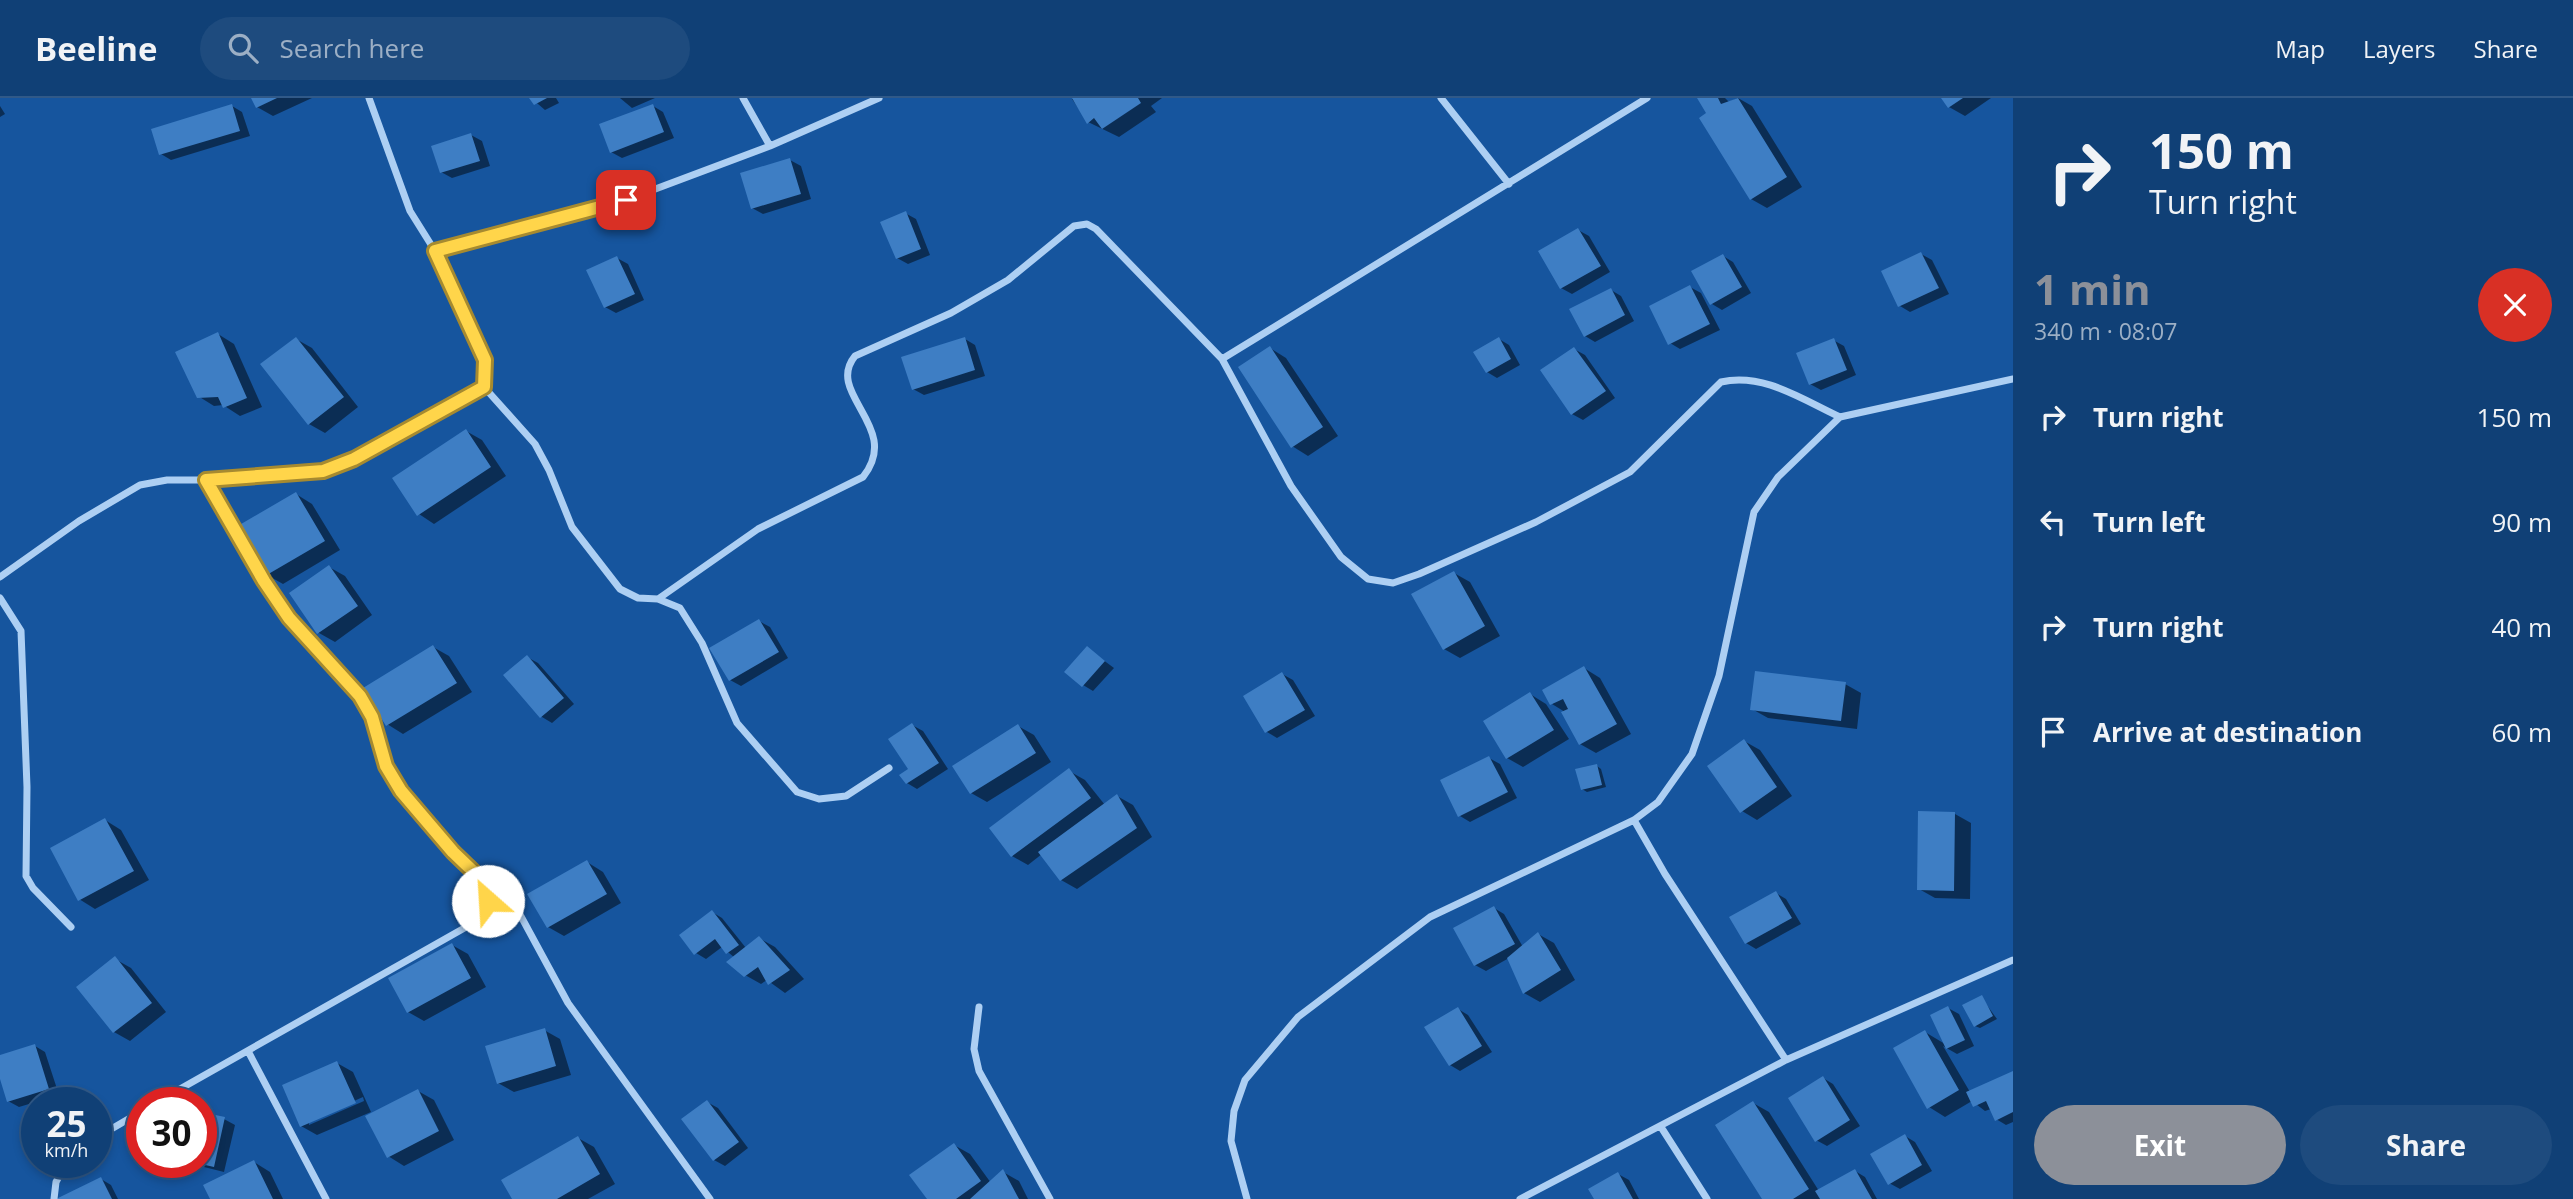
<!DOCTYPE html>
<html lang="en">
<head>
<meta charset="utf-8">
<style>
	body { margin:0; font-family:"Open Sans",sans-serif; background:#1e4b7e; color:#f1f3f6; height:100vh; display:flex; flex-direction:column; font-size:26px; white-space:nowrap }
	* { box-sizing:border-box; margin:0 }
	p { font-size:23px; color:#9cafc5 }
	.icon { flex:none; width:38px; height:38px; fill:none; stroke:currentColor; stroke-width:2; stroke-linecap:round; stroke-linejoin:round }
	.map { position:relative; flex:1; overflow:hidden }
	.sheet { display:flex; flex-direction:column; background:#104076; width:560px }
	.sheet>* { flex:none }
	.banner { background:#104076; color:#f1f3f6; overflow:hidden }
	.speed { position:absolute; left:21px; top:989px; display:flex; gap:14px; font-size:35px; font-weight:700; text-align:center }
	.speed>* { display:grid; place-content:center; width:91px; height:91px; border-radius:50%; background:#104076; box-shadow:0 4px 10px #0003,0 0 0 2px #305988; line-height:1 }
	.speed small { font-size:18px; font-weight:400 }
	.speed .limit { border:10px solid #d22; background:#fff; color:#111 }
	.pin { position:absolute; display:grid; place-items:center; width:60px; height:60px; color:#fff; margin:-30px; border-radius:14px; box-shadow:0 4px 10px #0006 }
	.me { position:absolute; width:77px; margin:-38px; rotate:334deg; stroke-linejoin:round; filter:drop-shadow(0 0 5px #0008) }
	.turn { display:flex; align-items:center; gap:24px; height:147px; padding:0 21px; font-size:32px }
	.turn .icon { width:91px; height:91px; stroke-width:2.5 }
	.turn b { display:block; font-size:49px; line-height:60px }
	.round { display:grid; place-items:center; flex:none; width:74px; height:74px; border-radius:37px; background:#1e4b7e }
	.summary { display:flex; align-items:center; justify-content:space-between; height:119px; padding:0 21px }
	h1 { font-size:42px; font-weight:700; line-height:52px; color:#8c9099 }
	.action { display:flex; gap:14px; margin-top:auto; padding:14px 21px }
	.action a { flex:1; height:80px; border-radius:42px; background:#8c9099; color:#fff; font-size:28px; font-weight:700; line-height:80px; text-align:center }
	.action a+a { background:#1e4b7e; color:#f1f3f6 }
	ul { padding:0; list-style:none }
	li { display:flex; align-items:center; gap:21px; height:105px; padding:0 21px }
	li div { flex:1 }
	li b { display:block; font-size:26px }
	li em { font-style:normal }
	header { display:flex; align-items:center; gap:42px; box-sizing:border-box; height:98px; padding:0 35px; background:#104076; border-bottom:2px solid #305988 }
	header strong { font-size:33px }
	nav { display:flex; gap:38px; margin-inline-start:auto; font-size:24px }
	.search { width:490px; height:63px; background:#1e4b7e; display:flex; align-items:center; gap:18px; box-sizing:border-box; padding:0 24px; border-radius:38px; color:#9cafc5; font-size:26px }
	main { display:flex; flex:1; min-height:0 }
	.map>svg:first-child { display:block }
	.shadow { fill:#0007; fill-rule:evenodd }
	.building { fill:#3e7ec4 }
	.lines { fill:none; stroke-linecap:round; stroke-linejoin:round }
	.street { stroke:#adcff3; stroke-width:7 }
	.route-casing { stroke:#a68a30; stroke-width:18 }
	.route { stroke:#ffd54a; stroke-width:12 }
</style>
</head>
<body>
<header>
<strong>Beeline</strong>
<div class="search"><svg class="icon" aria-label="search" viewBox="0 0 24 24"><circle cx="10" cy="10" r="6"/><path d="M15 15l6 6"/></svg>Search here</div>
<nav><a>Map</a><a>Layers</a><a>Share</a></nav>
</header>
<main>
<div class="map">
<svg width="2013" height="1101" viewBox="0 0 2013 1101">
	<rect width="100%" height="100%" fill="#16559e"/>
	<path class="shadow" d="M253 0H312L273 18 257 9Z
		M531 0H556L559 5 545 12Z
		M620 0H655L632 10Z
		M1075 0H1162L1151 8 1156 14 1119 39 1088 24 1072 1Z
		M1699 0H1725L1729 4 1738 0 1752 8 1802 89 1767 110 1751 101Z
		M1943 0H1991L1965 18 1949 9Z
		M0 8 5 16 0 19Z
		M232 8 242 14 250 38 171 62 161 56Z
		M653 8 663 14 674 40 622 60 611 54Z
		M471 37 482 43 490 68 452 80 441 74Z
		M790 62 801 68 811 101 763 116 752 110Z
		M905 115 916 121 930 157 908 166 897 160Z
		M1578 132 1589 138 1610 174 1572 196 1561 190Z
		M1921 156 1932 162 1949 196 1910 214 1900 208Z
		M1723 158 1733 164 1751 195 1722 212 1712 206Z
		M617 160 628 166 644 202 616 215 605 209Z
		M1690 189 1701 195 1720 232 1680 251 1670 245Z
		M1611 192 1621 198 1634 223 1595 244 1585 238Z
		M218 236 234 246 262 309 240 318 223 307 214 308 198 298Z
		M296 241 312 250 358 309 325 335 309 326Z
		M965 241 975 247 985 278 924 297 913 291Z
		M1499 241 1509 247 1520 267 1497 280 1487 274Z
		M1833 242 1844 248 1856 277 1821 292 1810 286Z
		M1270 250 1286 260 1338 338 1308 358 1292 348Z
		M1574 251 1585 257 1615 300 1583 322 1572 316Z
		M466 333 482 342 506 378 434 426 419 416Z
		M296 396 312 406 340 452 283 486 267 477Z
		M329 469 345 478 372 517 335 544 319 535 291 495Z
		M1454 475 1470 484 1500 538 1460 560 1444 551Z
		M759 523 770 529 788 560 741 588 730 582Z
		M433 549 449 558 472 594 403 636 387 626Z
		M1087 550 1114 570 1093 593 1083 587Z
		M527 559 538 565 574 606 552 625 542 619 506 578Z
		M1584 570 1600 580 1631 636 1596 655 1580 646 1565 614 1552 606Z
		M1282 576 1293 582 1315 618 1277 640 1267 634 1245 598Z
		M1845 586 1861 595 1857 631 1768 620 1752 611Z
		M1530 596 1546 606 1569 641 1523 669 1507 660Z
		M912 627 923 633 948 671 917 691 907 685Z
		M1018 628 1034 637 1051 664 987 704 971 695Z
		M1744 643 1760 652 1792 698 1757 722 1742 713Z
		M1489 660 1500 666 1517 700 1470 724 1460 718Z
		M1597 668 1601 671 1606 689 1587 694 1582 691Z
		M1069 673 1085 682 1105 707 1117 698 1133 707 1152 739 1077 791 1061 782 1042 756 1028 767 1012 758Z
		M1955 716 1971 725 1970 801 1935 800 1919 791Z
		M105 722 121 732 149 782 95 811 79 801Z
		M587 764 603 774 621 805 564 838 548 829Z
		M1776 795 1786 801 1801 826 1756 851 1746 845Z
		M1494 810 1504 816 1523 849 1538 836 1554 845 1575 882 1540 904 1524 895 1509 860 1486 873 1475 867Z
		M712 814 722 820 746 850 759 840 775 849 804 881 785 895 767 882 761 886 745 877 735 860 722 849 706 861 696 855Z
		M452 847 468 856 486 889 424 923 408 914Z
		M115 861 131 870 166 914 130 943 114 934Z
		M1981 899 1997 921 1980 930 1975 928Z
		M1948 910 1959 916 1974 948 1957 956 1943 948 1970 994 2013 975V1024L2006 1027 1996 1021 1991 1011 1985 1013 1972 1003 1945 1019 1929 1009 1925 934 1945 946Z
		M1458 911 1468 917 1492 954 1460 973 1450 967Z
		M544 932 560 941 571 977 514 994 498 985Z
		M35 948 45 954 59 997 19 1009 8 1003 0 975V958Z
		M337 965 353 974 371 1014 317 1037 301 1028ZM363 999 364 1003 309 1027V1023Z
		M1823 980 1833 986 1860 1028 1827 1048 1816 1042Z
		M418 993 434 1002 454 1042 404 1068 388 1058Z
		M707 1004 718 1010 748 1050 725 1068 714 1062Z
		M1753 1005 1769 1014 1819 1093 1855 1073 1865 1079 1877 1101H1764Z
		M224 1021 235 1027 224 1074 184 1064H201Z
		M1905 1038 1915 1044 1932 1073 1900 1091 1889 1085Z
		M578 1040 594 1049 615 1086 588 1101H514Z
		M954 1047 970 1056 991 1085 1003 1074 1019 1083 1028 1101H929Z
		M254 1064 270 1074 283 1101H212Z
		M1618 1076 1629 1082 1639 1101H1596Z
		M101 1081 111 1087 118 1101H62Z"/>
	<path class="building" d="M251 0H277L256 10Z
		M529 0H547L534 7Z
		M1072 0H1138L1141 5 1102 31 1094 20 1087 26Z
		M1697 0H1718L1721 6 1738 0 1787 79 1750 102 1699 20 1706 15Z
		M1941 0H1963L1948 10Z
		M232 6 240 33 159 57 151 31Z
		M653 6 664 34 610 55 599 26Z
		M471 35 480 63 440 75 431 48Z
		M790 60 801 96 751 111 740 75Z
		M906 113 921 151 896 161 880 124Z
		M1578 130 1601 168 1560 191 1538 153Z
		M1921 154 1939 190 1898 209 1881 173Z
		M1723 156 1742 189 1710 207 1691 173Z
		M617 158 635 196 604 210 586 172Z
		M1690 187 1710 226 1668 247 1649 208Z
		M1611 190 1625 217 1584 239 1569 211Z
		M218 234 247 300 223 310 218 299 197 300 175 254Z
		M296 239 344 299 308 327 260 266Z
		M965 239 975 272 912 292 901 259Z
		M1499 239 1511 261 1486 275 1473 254Z
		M1834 240 1847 272 1809 287 1796 255Z
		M1270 248 1323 329 1291 350 1238 269Z
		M1574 249 1606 293 1571 317 1540 272Z
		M466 331 491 369 417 418 392 380Z
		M296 394 325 443 265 478 236 429Z
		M329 467 358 508 317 536 289 495Z
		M1454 473 1485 528 1443 552 1411 496Z
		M759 521 779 554 729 583 709 550Z
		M433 547 457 585 386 628 363 590Z
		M1087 548 1105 563 1082 589 1064 574Z
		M527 557 564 600 540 620 503 577Z
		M1584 568 1617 626 1579 647 1561 614 1568 611 1563 601 1550 607 1542 592Z
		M1755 573 1846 584 1841 623 1750 612Z
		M1282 574 1305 612 1265 635 1243 598Z
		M1530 594 1554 632 1506 661 1483 623Z
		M912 625 939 665 906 686 899 677 908 671 888 641Z
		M1018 626 1036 655 970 696 952 668Z
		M1744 641 1777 689 1740 715 1707 668Z
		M1489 658 1508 694 1458 719 1440 682Z
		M1597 666 1602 687 1581 692 1575 671Z
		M1069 670 1091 700 1011 759 989 730Z
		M1117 696 1137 730 1060 783 1038 754Z
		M1918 713 1955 714 1954 793 1917 792Z
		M105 720 134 773 78 803 50 750Z
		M587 762 607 796 547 830 527 796Z
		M1776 793 1792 820 1745 846 1729 819Z
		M1494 808 1515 846 1474 868 1453 830Z
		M712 812 739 847 726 856 715 841 694 857 679 837Z
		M1538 834 1561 872 1523 896 1507 860Z
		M759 838 790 872 768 887 758 869 744 879 726 864Z
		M452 845 471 880 407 915 388 880Z
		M115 858 152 905 113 935 76 889Z
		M1982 897 1993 918 1974 929 1962 907Z
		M1948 908 1965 942 1946 951 1930 917Z
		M1458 909 1482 948 1449 968 1424 929Z
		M545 930 556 968 497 986 485 948Z
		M1925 932 1959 992 1927 1011 1893 950Z
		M35 946 49 991 7 1004 0 981V957Z
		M337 963 356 1005 300 1029 282 987Z
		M2013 973V1014L1995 1023 1986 1003 1973 1009 1966 994Z
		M1823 978 1850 1022 1815 1044 1788 1000Z
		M418 991 439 1033 387 1060 365 1018Z
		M707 1002 739 1044 713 1063 681 1021Z
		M1753 1003 1809 1091 1793 1101H1762L1715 1027Z
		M201 1014 225 1019 214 1069 201 1066Z
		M1905 1036 1922 1067 1888 1087 1870 1056Z
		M578 1038 600 1076 557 1101H512L501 1082Z
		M954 1045 981 1083 956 1101H927L909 1077Z
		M254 1062 273 1101H210L203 1087Z
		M1003 1071 1019 1101H970Z
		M1855 1071 1872 1101H1820L1815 1093Z
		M1618 1074 1633 1101H1594L1588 1091Z
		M101 1079 112 1101H56Z"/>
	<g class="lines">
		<path class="street" d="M369 0 410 113 435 153 477 239 485 262 484 289 535 346 549 372 572 429 620 491 638 500 658 501 680 510 702 545 737 625 797 694 819 701 846 698 889 670
			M743 0 770 48
			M1441 0 1509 86
			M435 153 497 135 602 111 770 48 879 0
			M1222 261 1647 0
			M206 382 264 483 289 520 360 598 372 619 386 668 401 693 453 754 479 779 511 800 568 905 710 1101
			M0 479 79 423 140 387 167 382H224L323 373 354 361 484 289
			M0 500 21 533 27 689 26 778 33 790 71 829
			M658 501 758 431 863 379C903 329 824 296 855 258L951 215 1008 182 1074 128 1087 126 1096 131 1222 261 1291 388 1341 459 1368 481 1393 485 1419 476 1536 424 1630 374 1721 284C1763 274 1803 302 1840 319
			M1634 722 1665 776 1786 962
			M979 909 974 951 979 973 1050 1101
			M248 953 326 1101
			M157 1004 475 824 481 820 487 803 480 779
			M1661 1029 1707 1101
			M96 1040 142 1013
			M54 1101 56 1084 67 1064
			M1247 1101 1231 1043 1234 1013 1245 982 1298 919 1430 819 1634 722 1658 704 1692 656 1719 578 1754 414 1778 379 1840 319 2013 281
			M1520 1101 1786 962 2013 862"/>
	</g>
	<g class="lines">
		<defs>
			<path id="route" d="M488 803 479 779 453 754 401 693 386 668 372 619 360 598 289 520 264 483 206 382 323 373 354 361 484 289 485 262 435 153 626 102"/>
		</defs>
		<use href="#route" class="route-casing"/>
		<use href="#route" class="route"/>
	</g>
</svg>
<div class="speed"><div>25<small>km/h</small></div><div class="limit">30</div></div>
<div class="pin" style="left:626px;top:102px;background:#d93025"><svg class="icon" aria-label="arrive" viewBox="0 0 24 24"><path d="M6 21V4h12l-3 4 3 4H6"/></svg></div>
<svg class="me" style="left:488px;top:803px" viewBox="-20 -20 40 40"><circle r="19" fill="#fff"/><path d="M0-13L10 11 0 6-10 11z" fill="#ffd54a"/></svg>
</div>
<section class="sheet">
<div class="banner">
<div class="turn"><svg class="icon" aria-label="right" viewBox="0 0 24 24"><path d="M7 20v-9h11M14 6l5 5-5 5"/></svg><div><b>150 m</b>Turn right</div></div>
</div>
<div class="summary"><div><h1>1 min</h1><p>340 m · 08:07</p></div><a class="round" style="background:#d93025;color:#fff"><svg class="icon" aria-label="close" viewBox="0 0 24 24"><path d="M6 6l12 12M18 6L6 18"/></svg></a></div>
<ul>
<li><svg class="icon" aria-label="right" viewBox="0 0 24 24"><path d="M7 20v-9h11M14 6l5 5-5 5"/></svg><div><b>Turn right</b></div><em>150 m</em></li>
<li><svg class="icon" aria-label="left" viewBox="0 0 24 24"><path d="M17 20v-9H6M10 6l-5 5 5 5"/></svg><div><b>Turn left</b></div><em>90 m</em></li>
<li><svg class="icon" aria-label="right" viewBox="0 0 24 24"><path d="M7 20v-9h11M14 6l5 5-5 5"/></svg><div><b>Turn right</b></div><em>40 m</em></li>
<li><svg class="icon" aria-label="arrive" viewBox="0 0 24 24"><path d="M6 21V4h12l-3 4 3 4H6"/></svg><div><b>Arrive at destination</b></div><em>60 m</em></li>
</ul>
<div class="action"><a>Exit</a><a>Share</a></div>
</section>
</main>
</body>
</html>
